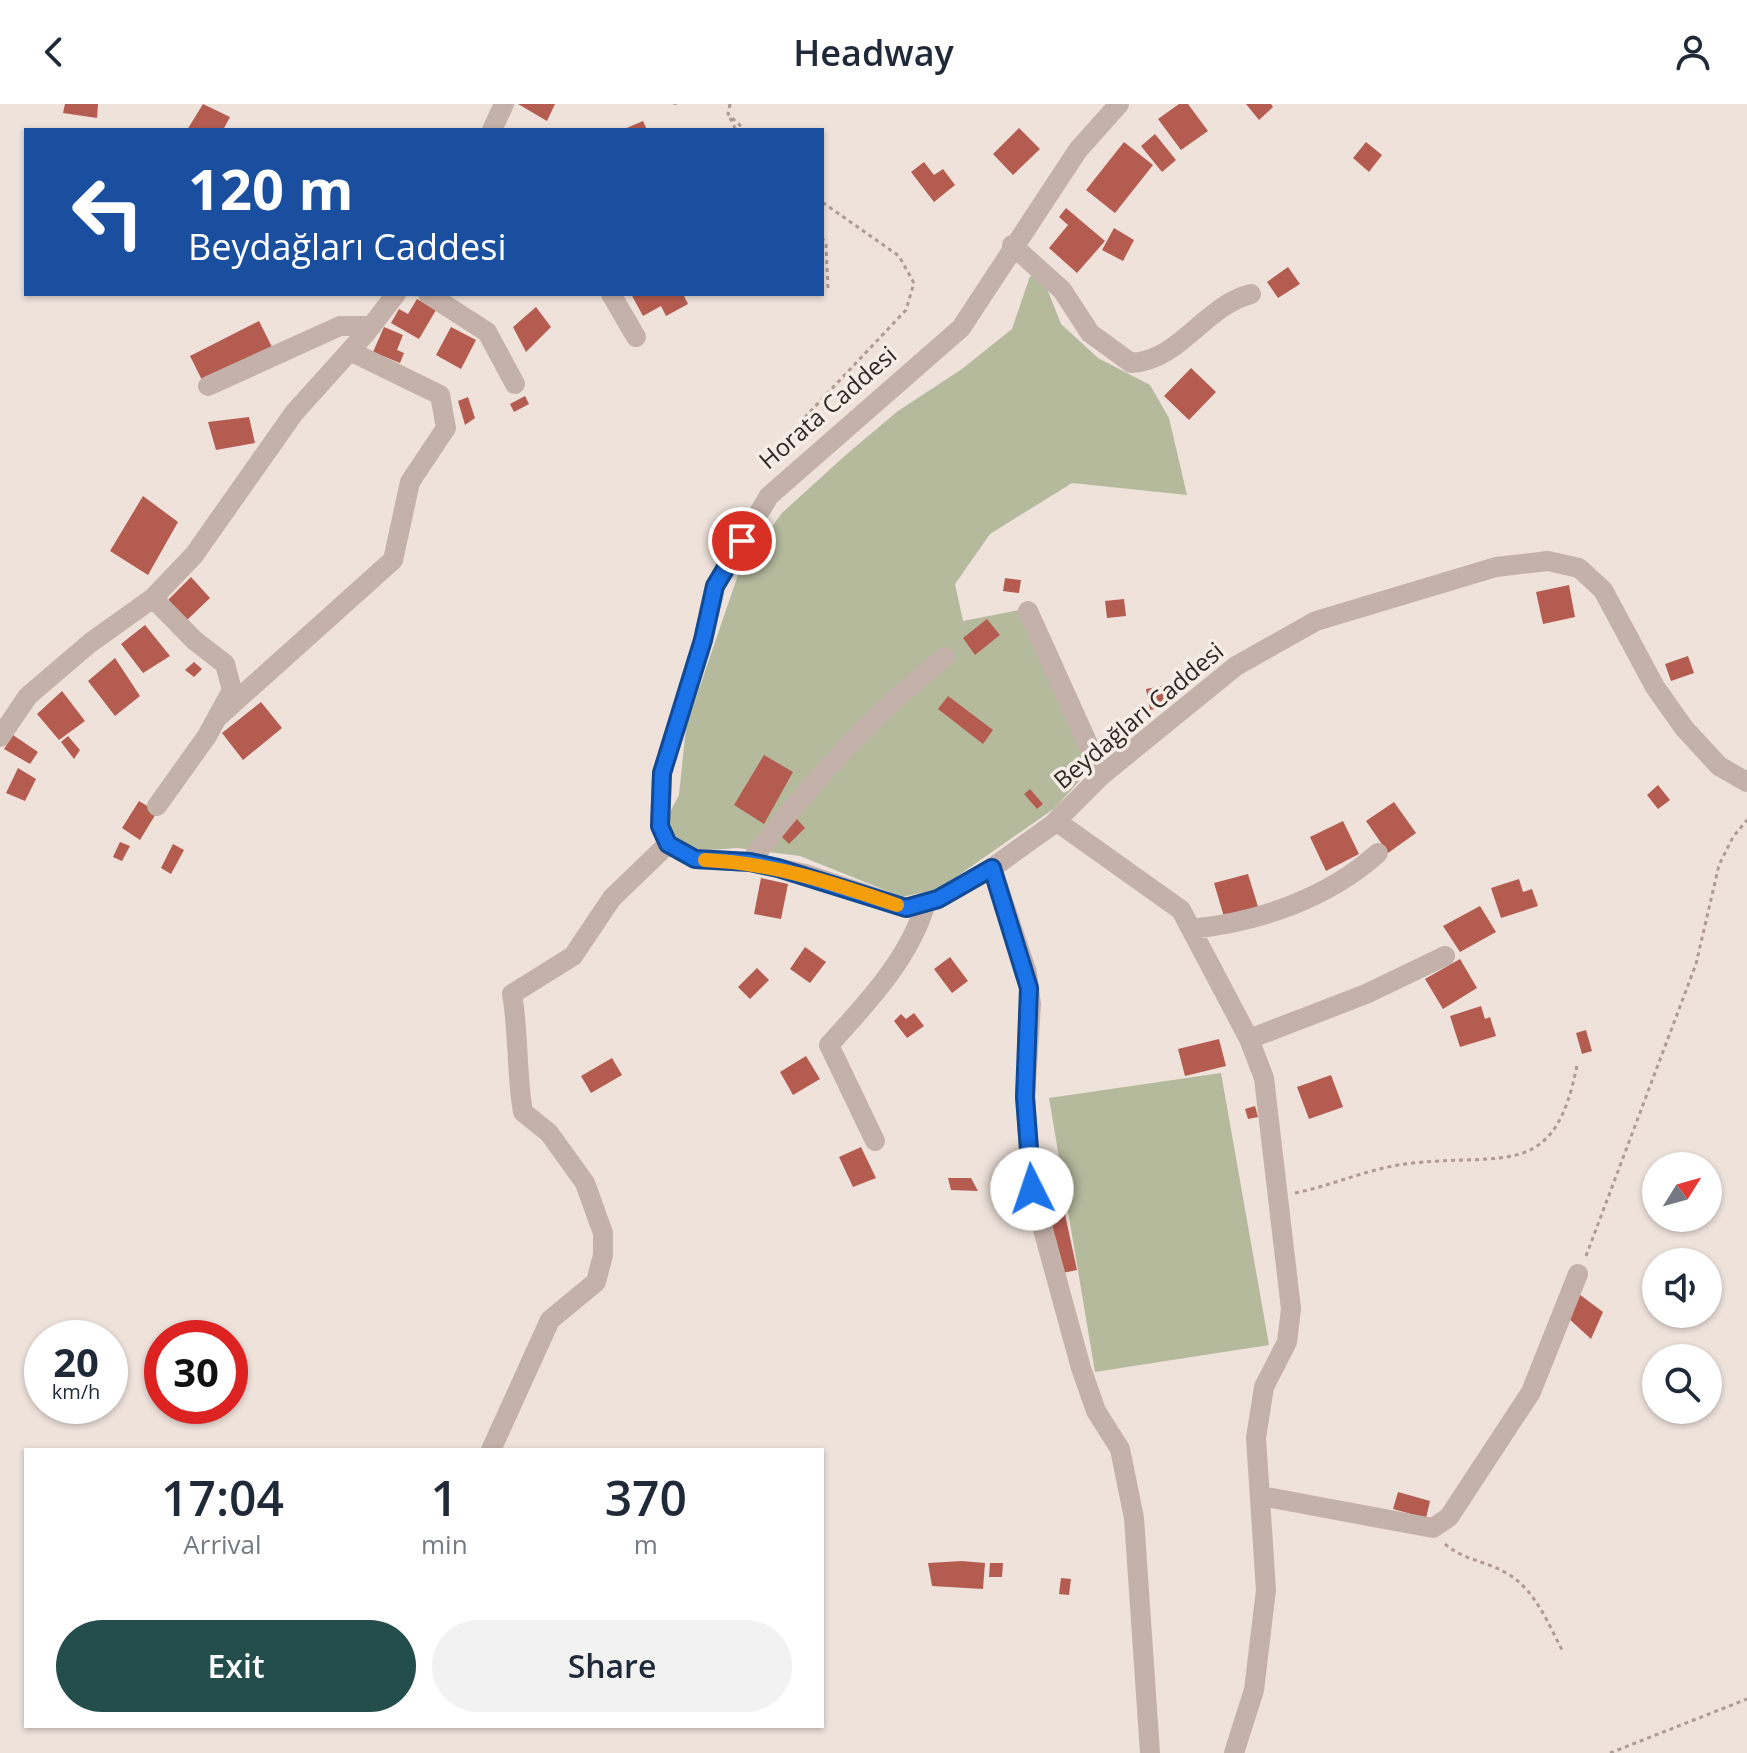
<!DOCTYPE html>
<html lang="en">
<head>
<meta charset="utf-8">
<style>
	body { margin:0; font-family:"Open Sans",sans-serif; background:#f2f2f3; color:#1f2937; height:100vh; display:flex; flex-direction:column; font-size:30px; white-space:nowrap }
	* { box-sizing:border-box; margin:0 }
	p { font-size:26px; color:#747a83 }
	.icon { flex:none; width:44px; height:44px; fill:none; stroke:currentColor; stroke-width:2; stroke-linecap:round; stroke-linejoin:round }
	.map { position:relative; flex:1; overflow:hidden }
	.drawer { position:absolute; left:24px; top:1344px; width:800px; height:280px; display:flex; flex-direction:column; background:#fff; border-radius:0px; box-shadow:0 2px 6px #0004 }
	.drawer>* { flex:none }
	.hud { position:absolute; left:24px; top:24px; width:800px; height:168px; border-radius:0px; box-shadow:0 2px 6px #0004; background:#1a4fa0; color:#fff; overflow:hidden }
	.needle { width:52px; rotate:53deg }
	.controls { position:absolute; left:1642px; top:1048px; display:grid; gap:16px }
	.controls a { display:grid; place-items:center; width:80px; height:80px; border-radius:50%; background:#fff; box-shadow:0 2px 6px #0004; font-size:40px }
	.speed { position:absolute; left:24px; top:1216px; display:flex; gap:16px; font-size:40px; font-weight:700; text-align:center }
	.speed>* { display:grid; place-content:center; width:104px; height:104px; border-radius:50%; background:#fff; box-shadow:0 2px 6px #0004; line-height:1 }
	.speed small { font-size:20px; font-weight:400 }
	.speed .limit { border:12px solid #d22; background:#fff; color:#111 }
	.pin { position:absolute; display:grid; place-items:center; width:68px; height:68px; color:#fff; margin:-34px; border:4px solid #fff; border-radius:50%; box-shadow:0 2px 8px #0007 }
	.me { position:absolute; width:88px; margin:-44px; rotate:356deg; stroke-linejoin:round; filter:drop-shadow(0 0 6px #0008) }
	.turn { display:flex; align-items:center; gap:28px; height:168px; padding:0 32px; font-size:36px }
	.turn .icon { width:104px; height:104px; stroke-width:2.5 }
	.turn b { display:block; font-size:56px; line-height:68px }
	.eta { display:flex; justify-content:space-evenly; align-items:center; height:136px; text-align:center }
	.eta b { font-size:48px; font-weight:600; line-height:56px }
	.primary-button { display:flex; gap:16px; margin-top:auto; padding:16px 32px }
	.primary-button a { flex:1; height:92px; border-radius:48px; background:#234e4b; color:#fff; font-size:32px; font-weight:600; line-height:92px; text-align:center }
	.primary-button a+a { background:#f2f2f3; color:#1f2937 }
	header { display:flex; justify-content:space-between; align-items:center; height:104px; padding:0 32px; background:#fff; font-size:36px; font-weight:600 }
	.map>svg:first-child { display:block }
	.green { fill:#b5ba9d }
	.building { fill:#b55c51 }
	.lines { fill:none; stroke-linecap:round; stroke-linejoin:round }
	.path { stroke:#af9b93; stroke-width:3; stroke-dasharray:4 4; stroke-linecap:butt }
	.minor { stroke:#c4b1a9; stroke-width:20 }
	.route-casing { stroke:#114b97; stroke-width:20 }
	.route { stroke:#1a73e8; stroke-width:14 }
	.slow { stroke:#f59e0b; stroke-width:14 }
	.labels { text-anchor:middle; stroke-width:7; stroke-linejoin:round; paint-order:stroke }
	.street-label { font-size:24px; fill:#322927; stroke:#f6ede6 }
</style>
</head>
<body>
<header><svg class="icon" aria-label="back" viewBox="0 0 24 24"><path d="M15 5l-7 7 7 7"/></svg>Headway<svg class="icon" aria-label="person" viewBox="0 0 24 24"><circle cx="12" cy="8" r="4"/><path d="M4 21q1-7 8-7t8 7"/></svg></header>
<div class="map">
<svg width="1747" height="1649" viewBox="0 0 1747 1649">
	<rect width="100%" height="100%" fill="#eee2db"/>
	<path class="green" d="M1030 172 1044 177 1061 220 1098 254 1150 281 1169 314 1187 391 1072 379 990 430 955 480 963 517 1019 506 1089 666 1055 704 939 785 902 793 800 752 737 744 697 747 680 738 671 727 669 710 679 691 686 623 739 468 782 409 848 349 898 307 962 265 1012 225Z
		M1221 969 1269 1241 1095 1268 1049 994Z"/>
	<path class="building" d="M65 0H98L97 14 63 9Z
		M203 0 230 13 223 26H187Z
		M518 0H555L547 17Z
		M1179 0H1188L1208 27 1181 46 1158 15Z
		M1246 0H1271L1273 3 1259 16Z
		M643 17 647 26H622Z
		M1019 24 1040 45 1013 71 993 50Z
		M1155 30 1176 56 1162 68 1141 42Z
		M1124 38 1153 61 1115 109 1086 86Z
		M1366 38 1382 51 1369 68 1353 54Z
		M924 58 934 71 943 65 955 81 934 98 911 68Z
		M1066 104 1105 137 1077 169 1049 144 1068 121 1059 113Z
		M1114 124 1134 136 1123 157 1102 146Z
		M1288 163 1300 180 1278 194 1267 178Z
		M631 190H683L688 200 666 212 661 202 643 212Z
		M417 195 436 206 419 235 391 219 399 205 408 210Z
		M536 203 551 223 526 248 513 223Z
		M259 217 274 247 205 282 190 252Z
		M384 223 403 231 397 246 404 249 400 259 373 248Z
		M451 223 476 236 461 265 436 251Z
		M1191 264 1216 288 1189 316 1164 292Z
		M525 292 529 300 514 308 510 300Z
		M468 293 475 314 465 321 458 297Z
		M249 313 255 339 216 346 208 318Z
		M143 392 178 418 148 471 110 447Z
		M191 473 210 494 187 516 168 496Z
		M1005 474 1021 476 1019 489 1003 487Z
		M1569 481 1575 513 1543 520 1536 488Z
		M1124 495 1126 512 1107 514 1105 497Z
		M987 515 1000 531 975 551 963 534Z
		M145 521 170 552 143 569 121 540Z
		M1688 552 1694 569 1671 577 1665 560Z
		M115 554 140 592 115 612 88 577Z
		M194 558 202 565 194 573 185 566Z
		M1161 582 1166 603 1150 606 1146 585Z
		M62 587 85 617 59 636 37 610Z
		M948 592 993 626 983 640 938 605Z
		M261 598 282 624 243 656 222 629Z
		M13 631 38 648 30 660 4 645Z
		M68 632 80 646 74 655 61 638Z
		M764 651 793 668 764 720 734 701Z
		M18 664 36 675 25 697 6 689Z
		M1658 681 1670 696 1658 705 1647 691Z
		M1030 685 1043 700 1037 705 1024 690Z
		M139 697 157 708 140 736 122 724Z
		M1394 698 1416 729 1388 749 1366 717Z
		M796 714 805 724 789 740 779 730Z
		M1343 717 1359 750 1326 767 1310 733Z
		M120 738 130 742 122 757 113 753Z
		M173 740 184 746 171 770 161 764Z
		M1248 770 1259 806 1225 816 1214 779Z
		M761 774 788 780 781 815 754 810Z
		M1519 775 1523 788 1532 785 1538 802 1501 814 1491 784Z
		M1480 802 1496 828 1460 848 1443 822Z
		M805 843 826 858 810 879 790 865Z
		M950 853 968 877 952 889 934 865Z
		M1460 855 1477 884 1443 905 1425 875Z
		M757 864 769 876 750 895 738 883Z
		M1481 902 1485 915 1490 913 1496 932 1460 943 1450 912Z
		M914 909 924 922 907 934 894 917 901 910 906 915Z
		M1586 926 1592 947 1582 950 1576 929Z
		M1219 935 1226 962 1185 972 1178 945Z
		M806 952 820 975 793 991 780 968Z
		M612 954 622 971 591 989 581 972Z
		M1331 971 1343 1003 1309 1015 1297 983Z
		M1255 1002 1258 1013 1248 1015 1245 1005Z
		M861 1043 876 1074 853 1083 839 1053Z
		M948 1074H971L978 1087 951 1086Z
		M1063 1101 1077 1166 1058 1170 1044 1105Z
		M1579 1190 1603 1208 1591 1235 1567 1213Z
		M1398 1388 1430 1397 1426 1414 1393 1405Z
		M962 1457 985 1459 983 1485 932 1482 928 1459Z
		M990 1459H1003L1002 1473H989Z
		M1061 1474 1071 1475 1069 1491 1059 1490Z"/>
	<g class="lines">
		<path class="path" d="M730 0 728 10 745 26
			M675 1V0
			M730 14 736 26
			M822 133 826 141 828 184
			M788 350 806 312 906 206 914 179 899 152 822 98
			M1295 1089C1335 1081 1371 1063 1413 1059 1506 1049 1555 1076 1577 961
			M1586 1152 1696 860 1719 761 1733 733 1747 716
			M1445 1440C1463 1456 1487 1457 1508 1470 1535 1486 1548 1519 1562 1546
			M1610 1649 1747 1595"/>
		<path class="minor" d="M492 26 504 0
			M1012 141 1062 186 1090 229 1131 259C1181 256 1204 202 1251 190
			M428 190 487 228 515 280
			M611 190 636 233
			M208 282 340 222H372
			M153 494 194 536 225 560 232 586 207 632 157 702
			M1028 507 1102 671
			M218 613 393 456 410 378 446 324 440 291 350 247
			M0 633 28 592 90 539 153 494 194 451 294 309 366 229 396 190
			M1056 717 1181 806 1249 935 1264 974 1291 1205 1287 1238 1264 1283 1256 1334 1266 1486 1254 1586 1234 1649
			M668 740 695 755 750 758 805 770 906 804 938 795 992 764 1052 721 1102 671 1236 562 1316 517 1496 463 1548 457 1579 464 1603 486 1655 583 1684 624 1719 662 1747 678
			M668 740 660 722 662 669 703 536 715 482 769 392 961 224 1078 46 1119 0
			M750 758C807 683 871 611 945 553
			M992 764 1027 869 1031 900 1025 993 1032 1085 1081 1264 1096 1307 1120 1345 1134 1414 1150 1649
			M1191 825C1258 818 1327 795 1378 749
			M1249 935 1366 890 1445 852
			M875 1037 829 941C868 898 909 855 926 799
			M491 1346 550 1216 596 1178 603 1151V1129L585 1079 549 1029 523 1008C516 968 519 929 512 890L573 852 612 794 668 740
			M1261 1392 1433 1424 1449 1413 1531 1288 1578 1170"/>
	</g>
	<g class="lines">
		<defs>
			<path id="route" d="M742 437 715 482 703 536 662 669 660 722 668 740 695 755 750 758 778 764 906 804 938 795 992 764 1029 884 1025 993 1032 1085"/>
		</defs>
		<use href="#route" class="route-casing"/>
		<use href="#route" class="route"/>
		<path class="slow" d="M705 756C773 759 833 779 897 801"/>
	</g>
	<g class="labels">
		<g class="street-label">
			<text transform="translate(828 304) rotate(-41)" y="8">Horata Caddesi</text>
			<text transform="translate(1139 612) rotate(-40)" y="8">Beydağları Caddesi</text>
		</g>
	</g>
</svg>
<div class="controls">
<a><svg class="needle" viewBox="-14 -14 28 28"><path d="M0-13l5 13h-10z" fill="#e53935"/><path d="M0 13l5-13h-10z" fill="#747a83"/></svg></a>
<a><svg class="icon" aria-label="sound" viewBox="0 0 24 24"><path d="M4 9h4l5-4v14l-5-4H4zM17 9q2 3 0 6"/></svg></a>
<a><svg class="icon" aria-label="search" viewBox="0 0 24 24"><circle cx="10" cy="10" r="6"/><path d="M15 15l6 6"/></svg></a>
</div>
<div class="speed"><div>20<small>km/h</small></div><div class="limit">30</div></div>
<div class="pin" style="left:742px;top:437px;background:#d93025"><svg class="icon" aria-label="arrive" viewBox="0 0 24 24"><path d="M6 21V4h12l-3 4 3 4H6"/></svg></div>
<svg class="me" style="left:1032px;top:1085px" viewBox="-20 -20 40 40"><circle r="19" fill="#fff"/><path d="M0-13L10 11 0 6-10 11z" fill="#1a73e8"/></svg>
<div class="hud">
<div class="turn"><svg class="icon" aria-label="left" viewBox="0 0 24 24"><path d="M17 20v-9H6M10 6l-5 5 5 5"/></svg><div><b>120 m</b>Beydağları Caddesi</div></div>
</div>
<section class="drawer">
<div class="eta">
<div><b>17:04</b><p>Arrival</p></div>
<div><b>1</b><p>min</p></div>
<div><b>370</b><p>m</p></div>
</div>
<div class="primary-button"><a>Exit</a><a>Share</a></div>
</section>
</div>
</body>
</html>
